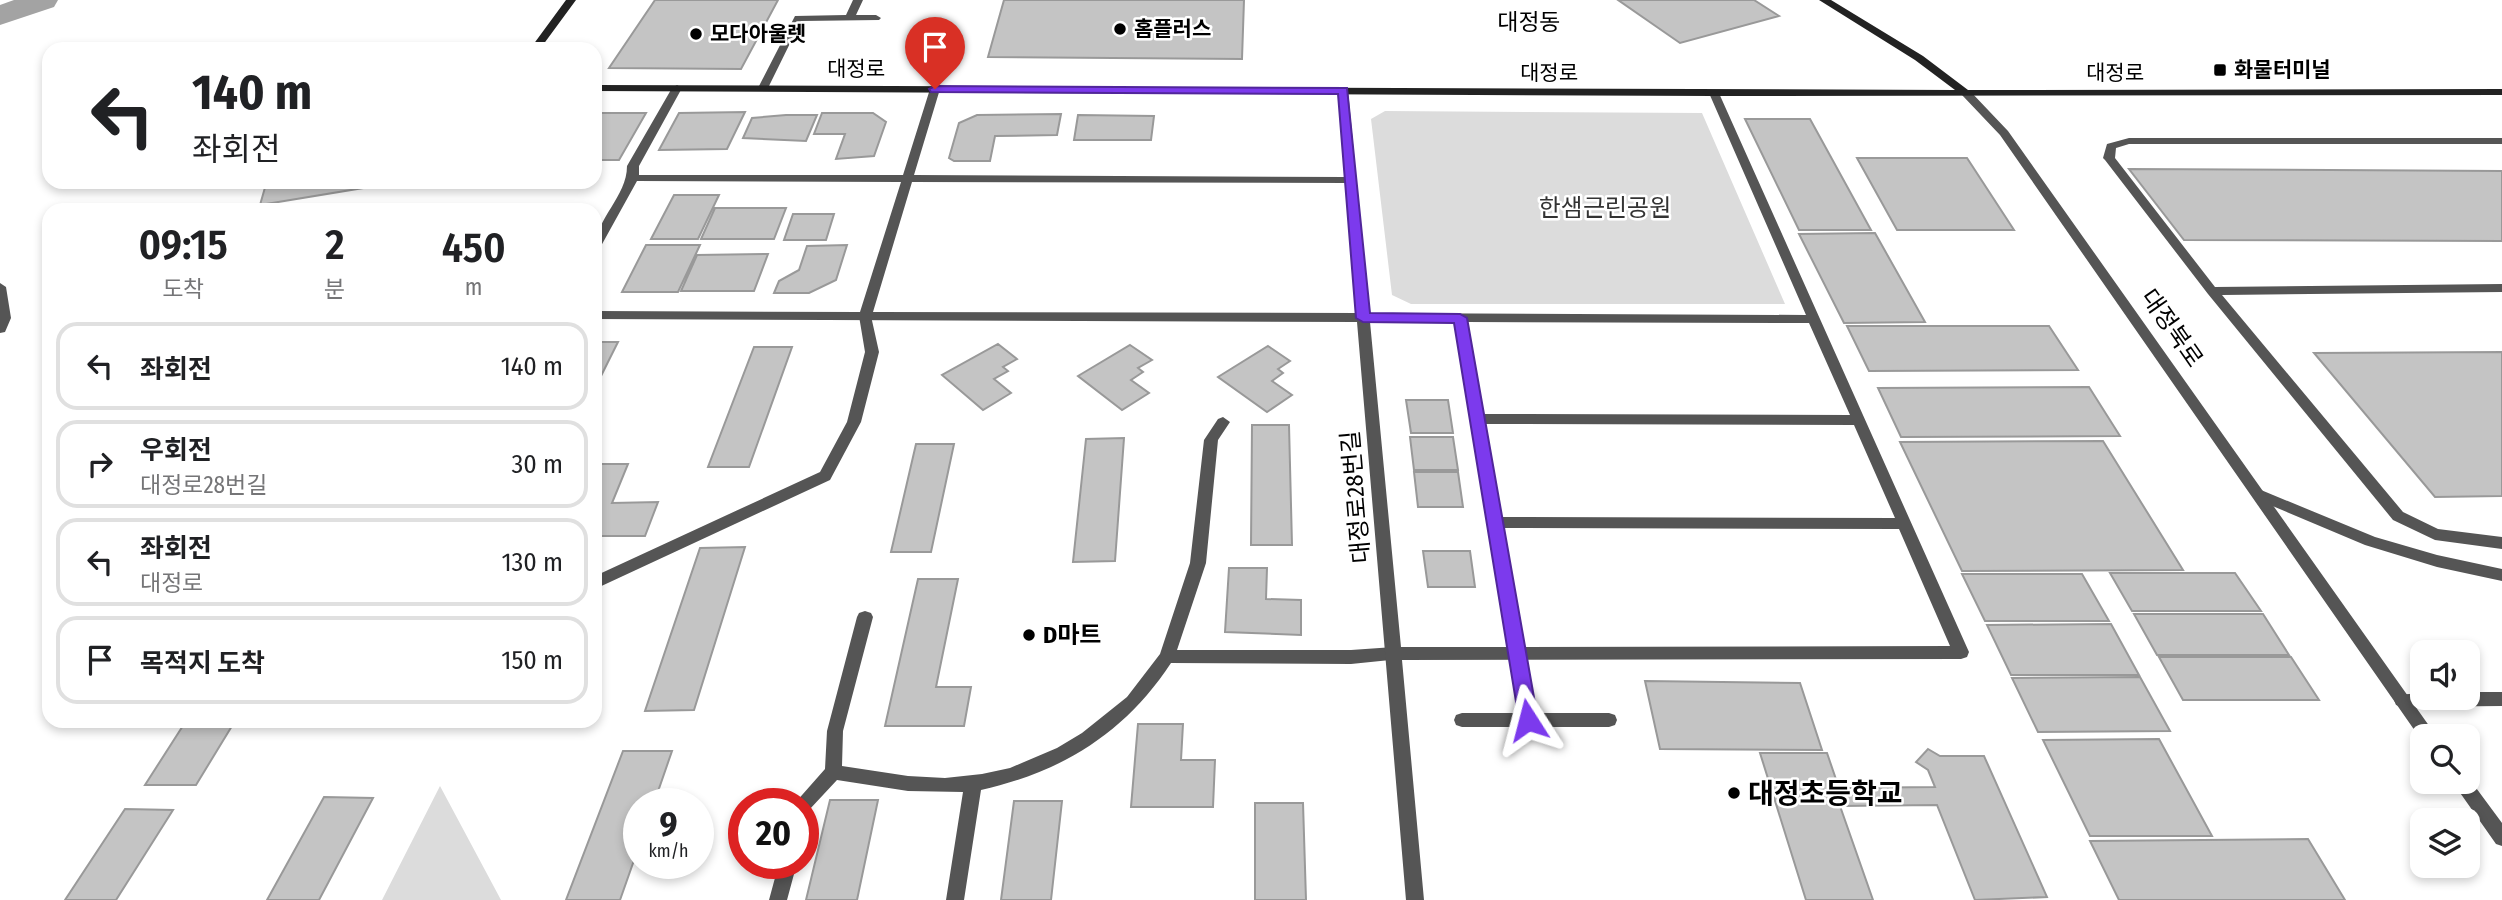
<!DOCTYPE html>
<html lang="ko">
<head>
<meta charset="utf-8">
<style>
	body { margin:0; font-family:"Fira Sans Condensed","Noto Sans KR",sans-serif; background:#f2f2f2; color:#202124; height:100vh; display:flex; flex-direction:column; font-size:26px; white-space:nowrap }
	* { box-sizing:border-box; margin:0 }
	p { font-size:23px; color:#757577 }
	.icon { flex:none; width:38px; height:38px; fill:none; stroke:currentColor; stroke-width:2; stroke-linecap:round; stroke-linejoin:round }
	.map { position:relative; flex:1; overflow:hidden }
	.drawer { position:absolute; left:42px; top:203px; width:560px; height:525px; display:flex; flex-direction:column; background:#fff; border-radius:21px; box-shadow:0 4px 10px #0003 }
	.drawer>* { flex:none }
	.top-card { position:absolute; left:42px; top:42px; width:560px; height:147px; border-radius:21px; box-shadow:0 4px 10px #0003; background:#fff; color:#202124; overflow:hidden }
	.controls { position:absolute; left:2410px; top:640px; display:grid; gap:14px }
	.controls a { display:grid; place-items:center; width:70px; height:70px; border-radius:14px; background:#fff; box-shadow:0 4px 10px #0003; font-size:35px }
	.speed { position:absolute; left:623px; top:788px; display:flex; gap:14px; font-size:35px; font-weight:700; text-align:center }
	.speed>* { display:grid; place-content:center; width:91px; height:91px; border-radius:50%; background:#fff; box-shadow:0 4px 10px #0003; line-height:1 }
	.speed small { font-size:18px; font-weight:400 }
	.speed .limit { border:10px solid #d22; background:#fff; color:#111 }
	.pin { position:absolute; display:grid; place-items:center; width:60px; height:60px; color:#fff; margin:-72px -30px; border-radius:50% 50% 50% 0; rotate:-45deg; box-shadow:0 0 7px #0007 }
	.pin .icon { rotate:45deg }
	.me { position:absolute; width:77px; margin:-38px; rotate:351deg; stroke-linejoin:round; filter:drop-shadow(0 0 5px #0008) }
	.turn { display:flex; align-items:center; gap:24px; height:147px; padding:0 35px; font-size:32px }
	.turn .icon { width:91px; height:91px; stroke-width:2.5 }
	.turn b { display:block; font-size:49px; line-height:60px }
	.eta { display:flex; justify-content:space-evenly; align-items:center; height:119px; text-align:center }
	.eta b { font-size:42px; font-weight:600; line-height:49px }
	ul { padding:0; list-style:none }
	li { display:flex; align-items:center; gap:21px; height:88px; margin:0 14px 10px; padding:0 21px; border:4px solid #e0e0e0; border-radius:21px }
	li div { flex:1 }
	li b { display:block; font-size:26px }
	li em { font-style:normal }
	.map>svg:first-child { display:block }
	.green { fill:#dcdcdc }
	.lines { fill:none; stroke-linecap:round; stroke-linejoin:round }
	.river { fill:#a3a3a3; fill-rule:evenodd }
	.building { fill:#c4c4c4; stroke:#999; stroke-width:2 }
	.lane { fill:#555; fill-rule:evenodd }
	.street { fill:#555; fill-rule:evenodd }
	.secondary { fill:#222; fill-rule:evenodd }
	.route { fill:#7c3aed; stroke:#51269a; stroke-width:2 }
	.poi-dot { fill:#000; stroke:#fff; stroke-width:2.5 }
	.labels { text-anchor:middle; stroke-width:5; stroke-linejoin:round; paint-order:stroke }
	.far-poi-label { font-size:21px; font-weight:bold; fill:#000; stroke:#fff; text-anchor:start }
	.far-street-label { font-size:21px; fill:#000; stroke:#fff }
	.far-quarter-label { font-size:23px; fill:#000; stroke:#fff }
	.park-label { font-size:24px; fill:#333; stroke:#fff }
	.street-label { font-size:24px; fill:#000; stroke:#fff }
	.poi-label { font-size:24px; font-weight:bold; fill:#000; stroke:#fff; text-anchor:start }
	.near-poi-label { font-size:28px; font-weight:bold; fill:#000; stroke:#fff; text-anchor:start }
</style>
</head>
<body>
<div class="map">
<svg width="2502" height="900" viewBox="0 0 2502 900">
	<rect width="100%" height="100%" fill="#fff"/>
	<path class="green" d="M1385 111 1702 113 1785 304H1411L1392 295 1371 119Z
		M440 786 501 900H382Z"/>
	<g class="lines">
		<path class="river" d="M14 0H58L54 7 0 25V5Z"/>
	</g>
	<path class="building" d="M655 0H778L741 69 609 68Z
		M1004 0H1244L1242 59 988 57Z
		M1618 0H1754L1779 16 1680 43Z
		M745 112 727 149 659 150 679 113Z
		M595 113H646L619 160H595Z
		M822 113H873L886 122 874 156 836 159 845 134H814Z
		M1061 114 1057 135 995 136 990 161H954L949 158 959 123 977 115Z
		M786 115H817L806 141 743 138 752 118Z
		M1078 115 1154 116 1151 140H1074Z
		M1745 119H1810L1871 230H1799Z
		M1857 158H1967L2014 230H1897Z
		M2129 169 2502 171V241L2184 240Z
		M277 182H371L369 187 260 205 266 184Z
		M674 195H719L698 239H651Z
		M715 208H786L774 239H701Z
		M793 214H834L826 240H784Z
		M1875 233 1925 322 1844 323 1799 234Z
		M646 245H700L678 292H622Z
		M847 245 836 280 809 293H774L779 281 799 270 807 246Z
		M768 254 754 291H681L697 255Z
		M1847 326H2049L2078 370 1869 371Z
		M595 342H618L595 388Z
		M998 344 1017 359 1003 367 1008 371 994 379 1011 393 983 410 942 375Z
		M1130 345 1152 360 1138 368 1143 372 1131 380 1149 393 1122 410 1078 376Z
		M1268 346 1290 361 1278 369 1283 373 1272 381 1292 395 1267 412 1218 377Z
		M754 347H792L749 467H708Z
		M2502 352V496L2435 497 2314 353Z
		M2089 387 2120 436 1901 437 1878 388Z
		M1406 400H1448L1453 433H1411Z
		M1252 425H1289L1292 545H1251Z
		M1410 437H1453L1458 470H1414Z
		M1124 438 1115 561 1073 562 1086 439Z
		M2103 441 2183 570 1962 571 1900 442Z
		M916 444H954L931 552H891Z
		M595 464H628L612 503 658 502 645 536H595Z
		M1414 472H1458L1463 507H1418Z
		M745 547 694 710 645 711 700 548Z
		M1423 551H1470L1475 587H1428Z
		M1229 568H1267L1266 599 1301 600V635L1225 632Z
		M2110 573H2235L2261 611H2132Z
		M1962 574H2082L2109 621H1985Z
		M918 579H958L936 687H971L964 726H885Z
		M2134 614H2263L2289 655H2157Z
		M2111 624 2139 675H2011L1987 625Z
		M2159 657H2291L2319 700H2183Z
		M2140 677 2170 731 2038 732 2012 678Z
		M1645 681 1800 683 1822 750 1660 749Z
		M186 721H235L196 785H145Z
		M1138 724H1183L1181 760H1215L1213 807H1131Z
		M2159 739 2212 836H2090L2043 740Z
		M1928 749 1940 756H1984L2047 897 1975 900 1937 805 1840 806 1873 900H1806L1760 753H1827L1839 788 1935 787 1928 770 1916 762Z
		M623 751H672L654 803H639V846L620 900H566Z
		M324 797 373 798 319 900H267Z
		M830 800H878L857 900H806Z
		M1014 801H1062L1051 900H1001Z
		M1255 803H1303L1306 900H1255Z
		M125 809 173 810 116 900H65Z
		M2308 839 2345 900H2119L2090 841Z"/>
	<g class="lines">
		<path class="lane" d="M853 0H863L856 15H876L881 18 879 20 801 21 768 88 763 91 759 90 758 88 795 16 846 15Z
			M2129 138H2502V144H2129L2116 148 2115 158 2215 287 2502 284V292L2222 295 2403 512 2438 529 2502 537V549L2435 540 2393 520 2208 294 2105 160 2103 158 2107 144Z
			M865 312 871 316 879 352 861 422 830 480 595 589V576L820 472 847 422 865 352 859 316Z
			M1223 417 1230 422 1218 440 1206 563 1177 650H1351L1394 647 1400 649 1402 654 1400 659 1351 664 1171 663C1125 733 1062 772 981 790L964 900H946L963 792 908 791 837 780 809 810 803 812V803H795L825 769 827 731 857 617 859 613 865 611 871 613 873 617 843 731 842 766 908 776 945 778 982 774 1010 768 1057 748 1082 733 1127 697 1160 654 1190 563 1204 440 1218 419Z
			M2261 490 2375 537 2437 555 2502 569V581L2437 567 2365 545 2256 499 2254 495 2256 491Z
			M1518 646 1524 648 1526 653 1536 713H1609L1615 715 1617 720 1615 725 1609 727H1462L1456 725 1454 720 1456 715 1462 713H1520L1510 653 1512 648Z
			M2468 692H2502V706L2402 707 2396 705 2394 700 2396 695 2422 693V698H2468Z
			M779 863H797L787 900H769Z"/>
		<path class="street" d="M677 85 682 88 639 166V175H903L930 89 935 86 940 89 914 175 1345 177 1338 90 1343 87 1348 90 1369 313 1806 315 1709 93 1714 90 1718 91 1969 652 1967 657 1961 659 1402 660 1424 900H1406L1357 322 595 319V311L860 312 901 182 637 181 601 246 595 250C595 218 627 197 627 166L672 88ZM912 182 1346 183 1357 313 873 312ZM1370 322H1454L1509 647H1401ZM1467 322 1809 323 1850 415 1483 414ZM1485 424 1854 425 1895 518 1502 517ZM1504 528 1899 529 1950 646 1525 647Z
			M1966 90 1970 91 2008 131 2437 737H2422V741L2000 135 1962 95 1961 93Z
			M0 283 6 287 11 318 5 332 0 333Z
			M2468 777 2502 823V846L2496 844 2456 787 2453 782H2468Z"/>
		<path class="secondary" d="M566 0H576L540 49H530Z
			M1819 0H1831L1923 56 1968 90 2502 89V95L1714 96 595 91V85L1955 90 1915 60Z"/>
	</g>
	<path class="route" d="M935 86 1347 88 1370 313 1460 314 1467 318 1538 720 1535 726H1522L1519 720 1454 323 1363 322 1356 318 1338 94 931 92 929 89Z"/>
	<g class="poi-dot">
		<circle cx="1120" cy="29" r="7"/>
		<circle cx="696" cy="34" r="7"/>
		<rect x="2213" y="63" width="14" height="14" rx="3.5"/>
		<circle cx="1029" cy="635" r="7"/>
		<circle cx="1734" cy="793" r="7"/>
	</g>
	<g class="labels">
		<g class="far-poi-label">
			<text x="1134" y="36">홈플러스</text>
			<text x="710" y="41">모다아울렛</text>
			<text x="2234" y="77">화물터미널</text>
		</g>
		<g class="far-street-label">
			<text x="856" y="76">대정로</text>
			<text x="1549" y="80">대정로</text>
			<text x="2115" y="80">대정로</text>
		</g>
		<g class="far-quarter-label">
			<text x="1529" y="30">대정동</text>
		</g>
		<g class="park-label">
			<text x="1605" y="216">한샘근린공원</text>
		</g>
		<g class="street-label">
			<text transform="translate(2172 328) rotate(55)" y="8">대정북로</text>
			<text transform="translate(1356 497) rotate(-95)" y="8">대정로28번길</text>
		</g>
		<g class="poi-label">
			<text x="1043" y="643">D마트</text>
		</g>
		<g class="near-poi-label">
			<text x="1748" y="803">대정초등학교</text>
		</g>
	</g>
</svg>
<div class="controls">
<a><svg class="icon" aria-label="sound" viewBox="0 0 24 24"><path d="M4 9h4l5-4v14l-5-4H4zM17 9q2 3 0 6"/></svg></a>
<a><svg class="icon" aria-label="search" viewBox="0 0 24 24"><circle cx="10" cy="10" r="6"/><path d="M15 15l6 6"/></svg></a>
<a><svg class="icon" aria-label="layers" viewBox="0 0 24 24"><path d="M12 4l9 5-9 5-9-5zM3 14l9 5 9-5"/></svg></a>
</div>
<div class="speed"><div>9<small>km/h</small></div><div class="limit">20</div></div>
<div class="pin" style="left:935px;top:89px;background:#d93025"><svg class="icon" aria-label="arrive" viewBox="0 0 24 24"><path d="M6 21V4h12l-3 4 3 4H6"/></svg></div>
<svg class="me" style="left:1528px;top:720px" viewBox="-20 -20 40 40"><path d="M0-17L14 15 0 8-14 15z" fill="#7c3aed" stroke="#fff" stroke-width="4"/></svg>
<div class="top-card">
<div class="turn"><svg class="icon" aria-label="left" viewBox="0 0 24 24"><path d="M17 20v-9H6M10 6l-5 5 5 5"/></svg><div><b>140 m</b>좌회전</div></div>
</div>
<section class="drawer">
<div class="eta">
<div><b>09:15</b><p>도착</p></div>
<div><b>2</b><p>분</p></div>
<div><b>450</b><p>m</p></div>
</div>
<ul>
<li><svg class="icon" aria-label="left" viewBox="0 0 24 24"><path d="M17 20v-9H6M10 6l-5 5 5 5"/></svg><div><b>좌회전</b></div><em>140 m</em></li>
<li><svg class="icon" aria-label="right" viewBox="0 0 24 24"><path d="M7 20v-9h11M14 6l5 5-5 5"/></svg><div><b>우회전</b><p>대정로28번길</p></div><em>30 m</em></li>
<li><svg class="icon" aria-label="left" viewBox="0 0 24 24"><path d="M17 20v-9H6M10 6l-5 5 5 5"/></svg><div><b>좌회전</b><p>대정로</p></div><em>130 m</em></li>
<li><svg class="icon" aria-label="arrive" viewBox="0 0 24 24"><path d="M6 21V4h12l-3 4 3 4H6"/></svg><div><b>목적지 도착</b></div><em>150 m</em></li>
</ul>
</section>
</div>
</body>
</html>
